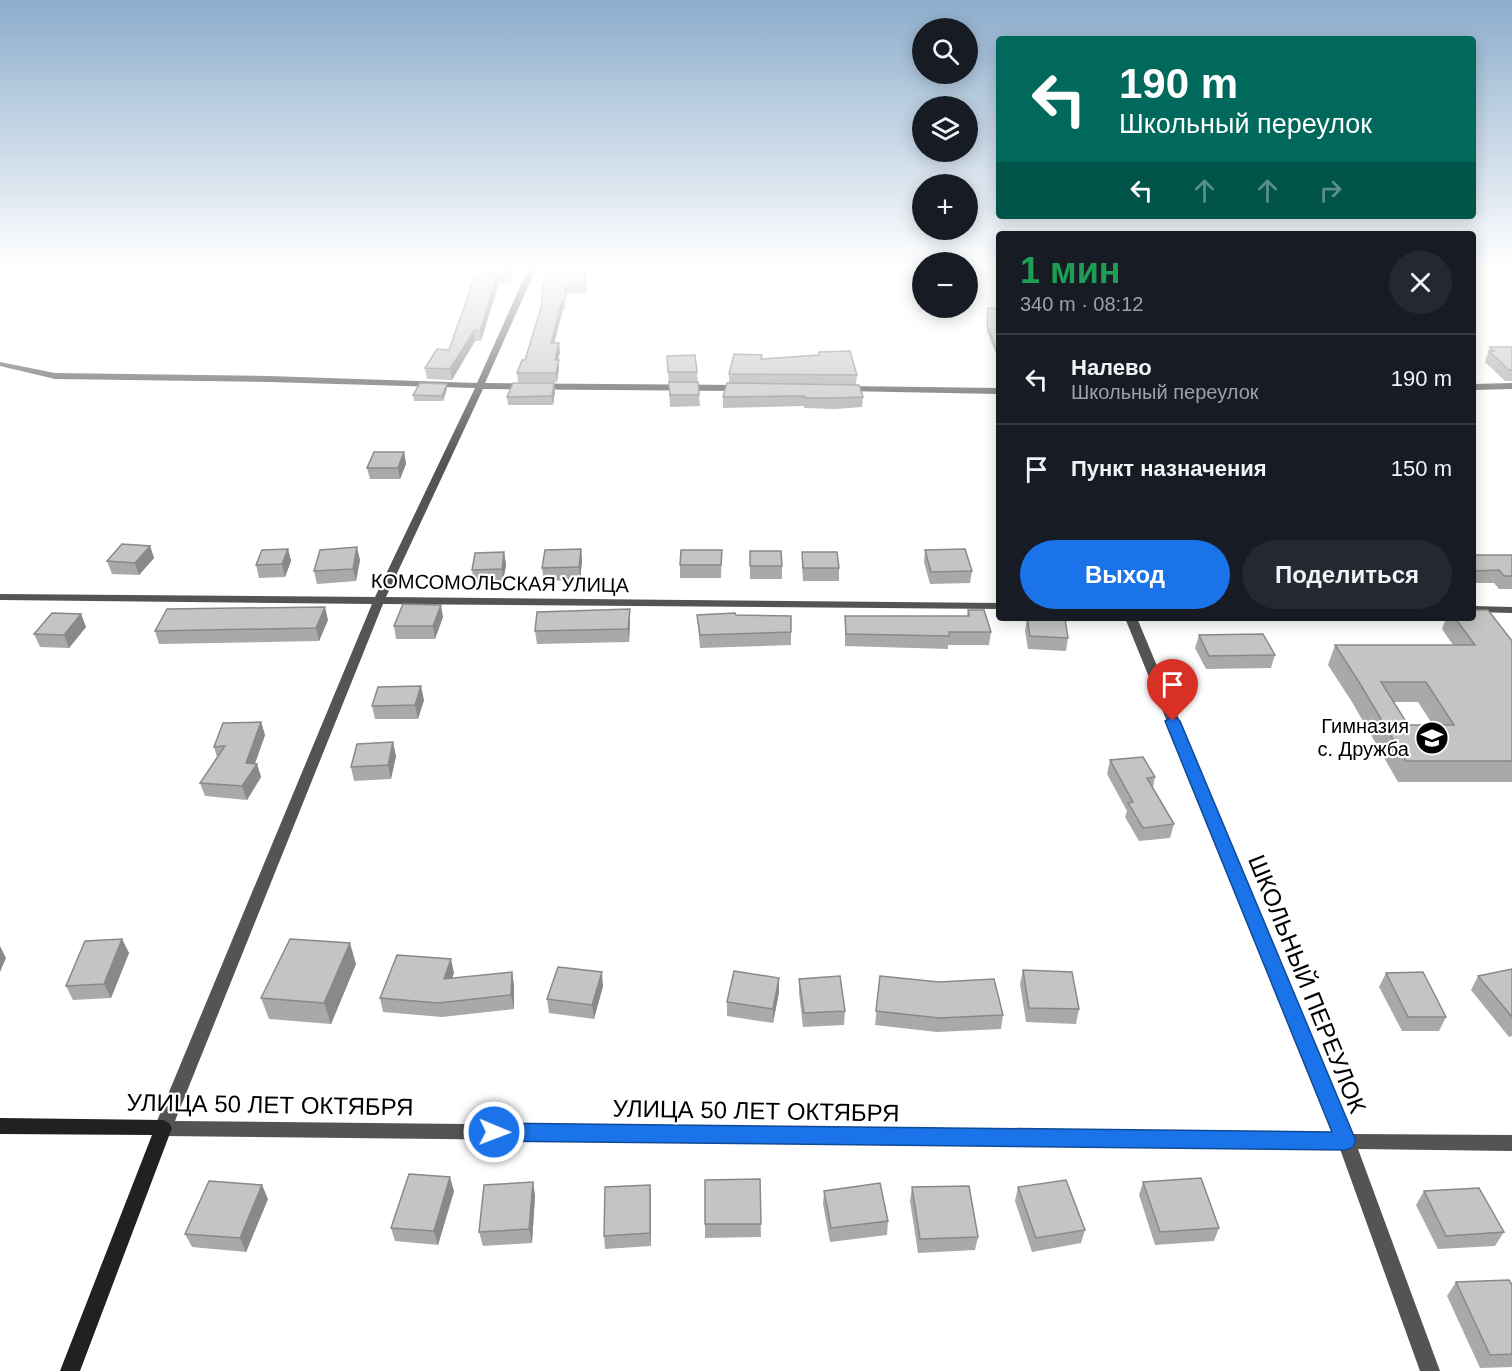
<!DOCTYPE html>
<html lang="ru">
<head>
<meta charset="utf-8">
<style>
	body { margin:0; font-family:Arial,sans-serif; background:#242831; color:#f1f3f6; height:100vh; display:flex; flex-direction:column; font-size:22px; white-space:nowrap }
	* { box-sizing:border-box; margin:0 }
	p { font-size:20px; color:#9ea1a6 }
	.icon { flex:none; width:33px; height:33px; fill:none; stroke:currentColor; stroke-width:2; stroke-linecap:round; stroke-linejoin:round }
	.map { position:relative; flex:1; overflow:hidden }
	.side { position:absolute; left:996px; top:231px; width:480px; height:390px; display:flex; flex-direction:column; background:#171b24; border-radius:6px; box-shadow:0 3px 15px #0003 }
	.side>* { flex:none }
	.guide { position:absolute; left:996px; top:36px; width:480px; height:183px; border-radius:6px; box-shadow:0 3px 15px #0003; background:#00695c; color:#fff; overflow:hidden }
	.tools { position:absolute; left:912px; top:18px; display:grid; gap:12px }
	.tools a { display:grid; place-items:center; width:66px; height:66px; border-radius:50%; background:#171b24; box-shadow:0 3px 15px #0003; font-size:30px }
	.pin { position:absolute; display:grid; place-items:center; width:51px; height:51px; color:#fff; margin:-62px -26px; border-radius:50% 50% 50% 0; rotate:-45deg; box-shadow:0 0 6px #0007 }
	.pin .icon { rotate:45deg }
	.me { position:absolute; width:66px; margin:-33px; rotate:91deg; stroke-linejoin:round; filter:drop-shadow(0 0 4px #0008) }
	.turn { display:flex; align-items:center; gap:21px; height:126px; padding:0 24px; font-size:27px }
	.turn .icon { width:78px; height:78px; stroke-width:2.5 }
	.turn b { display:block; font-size:42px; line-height:51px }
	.lanes { display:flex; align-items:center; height:57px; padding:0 24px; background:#0003; justify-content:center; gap:30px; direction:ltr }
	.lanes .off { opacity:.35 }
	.round { display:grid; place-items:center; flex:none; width:63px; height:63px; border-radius:32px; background:#242831 }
	.summary { display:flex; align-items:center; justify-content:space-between; height:102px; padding:0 24px }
	h1 { font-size:36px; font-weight:800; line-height:45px; color:#1e9e55 }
	.primary-button { display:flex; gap:12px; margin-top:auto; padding:12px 24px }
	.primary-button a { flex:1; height:69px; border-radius:36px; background:#1a73e8; color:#fff; font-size:24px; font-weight:800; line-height:69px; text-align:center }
	.primary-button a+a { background:#242831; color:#f1f3f6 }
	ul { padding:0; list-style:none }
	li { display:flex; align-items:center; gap:18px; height:90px; padding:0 24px; border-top:2px solid #363941 }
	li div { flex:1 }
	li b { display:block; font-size:22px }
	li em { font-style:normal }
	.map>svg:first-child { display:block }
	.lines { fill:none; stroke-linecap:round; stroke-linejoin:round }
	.street { fill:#545454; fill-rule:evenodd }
	.secondary { fill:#212121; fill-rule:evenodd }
	.wall { fill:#a9a9a9; fill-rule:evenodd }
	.shaded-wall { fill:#898989 }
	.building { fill:#c4c4c4; stroke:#898989; stroke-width:1.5; fill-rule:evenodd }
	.route { fill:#1a73e8; stroke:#114b97; stroke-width:1.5 }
	.labels { text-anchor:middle; stroke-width:4.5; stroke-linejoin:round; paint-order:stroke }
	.street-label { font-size:20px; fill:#000; stroke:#fff }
	.poi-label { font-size:20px; fill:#000; stroke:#fff; text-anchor:end }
	.near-street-label { font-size:24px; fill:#000; stroke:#fff }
</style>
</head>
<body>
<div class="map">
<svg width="1512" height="1371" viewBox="0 0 1512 1371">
	<rect width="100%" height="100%" fill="#fff"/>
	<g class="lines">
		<path class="street" d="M528 269H536L485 383 741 385 745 388 741 391 483 389 386 597 999 603V609L383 604 175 1121 1334 1133 1125 618H1137L1352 1134 1512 1135V1151L1358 1149 1440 1371H1420L1340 1149 163 1136 157 1133 154 1128 372 604 0 600V594L375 597 475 388 269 382 55 379 0 366V362L55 373 269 376 477 383Z
			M1512 383V389L1473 390V384Z
			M846 386 999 388V394L843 391 842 389Z
			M1473 606 1512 607V613L1473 612Z"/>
		<path class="secondary" d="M0 1118 163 1120 169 1123 172 1128 80 1371H60L152 1135 0 1134Z"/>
	</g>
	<path class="wall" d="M585 269 587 293 566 294 565 309H563L554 343 560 352 558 360 559 369 557 382H518L517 373 525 360 541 308Z
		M513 274 509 282H497L498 286 481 341H475L452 380 427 379 425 368 449 350 484 275Z
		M988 308 999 309V354H996L987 332Z
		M1490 347H1512V381H1505L1485 362Z
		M819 352 857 375 856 385 863 397 862 407 835 409 804 408V406L723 408V397L729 383V374L762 359 819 355Z
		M667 356 697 372 700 406 670 407Z
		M554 383 555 392 553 405H508L507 397Z
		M447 384V389L443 401H414L413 395Z
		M404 452 406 464 400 479H370L367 468Z
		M150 546 154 558 139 575 112 574 107 561Z
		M288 549 291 561 285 577 259 578 256 565Z
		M581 549 582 561 580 580 544 581 542 568Z
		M722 550 721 578H680V565Z
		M925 550 972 571 970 583 930 584 924 562Z
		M750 551 782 566V579H750Z
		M504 552 506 565 503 581 474 582 472 570Z
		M802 552 839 568V581H803L802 565Z
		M1473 555H1512V589H1499L1494 583H1473Z
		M360 560 356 581 317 584 314 571Z
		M630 609V622L629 642 537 644 535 631Z
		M968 610 991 632 989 645H948V649L845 646V616H967Z
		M81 614 86 627 69 648 40 647 34 634Z
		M697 615 791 616V645L700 648Z
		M443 617 435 639H396L394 626Z
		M1027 618 1068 638 1066 651 1028 649 1025 631Z
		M1446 618H1473L1512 641V782H1398L1352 702 1328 665 1335 645H1453L1442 629ZM1394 702H1418L1433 725H1408Z
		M328 620 319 641 159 644 155 631Z
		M1199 635 1275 655 1271 668 1206 669 1195 648Z
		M424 700 418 719H375L372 706Z
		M261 722 265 735 255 764H257L261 777 247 800 205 796 200 783 217 757 214 747Z
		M396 756 391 779 354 781 351 767Z
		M1110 760 1155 777 1153 788 1174 824 1170 838 1139 841 1125 817 1127 811 1107 774Z
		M122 939 129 953 111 998 73 1000 66 986Z
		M356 964 331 1024 269 1019 261 998Z
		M1512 969V1036L1509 1037 1471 990 1478 976Z
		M1023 970 1079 1009 1076 1024 1026 1022 1020 984Z
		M512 972 514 986V1009L442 1017 383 1012 380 998 454 973 452 978Z
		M1386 973 1446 1017 1439 1031H1402L1379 987Z
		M880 976 1003 1015 1001 1029 937 1032 875 1025Z
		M779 978V992L773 1023 727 1016V1002Z
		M799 979 845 1011 844 1025 803 1027 799 993Z
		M603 986 594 1019 549 1013 547 999Z
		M760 1179 761 1237 705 1238V1224Z
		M533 1182 535 1196 532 1243 483 1246 479 1232Z
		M1143 1182 1219 1228 1214 1241 1155 1245 1139 1195Z
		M650 1185 651 1198V1246L605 1249 604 1236Z
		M912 1187 978 1237 975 1250 918 1253 910 1201Z
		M1018 1187 1085 1230 1081 1243 1032 1252 1015 1201Z
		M454 1191 438 1245 395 1241 391 1228Z
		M824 1191 888 1221 887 1235 830 1242 823 1204Z
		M1424 1191 1504 1232 1495 1246 1438 1249 1416 1205Z
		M268 1199 246 1252 192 1247 185 1234Z
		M1456 1282 1512 1285V1367L1480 1368 1447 1296Z"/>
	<path class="shaded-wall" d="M512 269H514L513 274 509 282 508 275Z
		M497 276 498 286 481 341 480 331Z
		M562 301 563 309 552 352 551 343Z
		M474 331 475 341 452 380 450 369Z
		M559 343 560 352 556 369 555 360Z
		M559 360V369L557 382 556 373Z
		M554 383 555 392 553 405 552 396Z
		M447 384V389L443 401 442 396Z
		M404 452 406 464 400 479 398 468Z
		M150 546 154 558 139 575 135 563Z
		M357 547 360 560 356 581 353 569Z
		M288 549 291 561 285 577 282 564Z
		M581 549 582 561 580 580 579 567Z
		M504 552 506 565 503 581 502 569Z
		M441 605 443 617 435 639 433 626Z
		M325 607 328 620 319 641 316 628Z
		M630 609V622L629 642 628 629Z
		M81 614 86 627 69 648 64 635Z
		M421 686 424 700 418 719 415 705Z
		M261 722 265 735 252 771 257 764 261 777 247 800 242 786 246 763Z
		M393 742 396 756 391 779 388 765Z
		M122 939 129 953 111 998 104 984Z
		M350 943 356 964 331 1024 324 1003Z
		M0 946 6 958 0 972Z
		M451 959 454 973 447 993 444 979Z
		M512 972 514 986V1009L511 995Z
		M602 972 603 986 594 1019 592 1005Z
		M779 978V992L773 1023V1009Z
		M450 1177 454 1191 438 1245 434 1231Z
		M533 1182 535 1196 532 1243 529 1229Z
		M262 1185 268 1199 246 1252 240 1238Z
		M650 1185 651 1198V1246L650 1233Z"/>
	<path class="building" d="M486 269H512L508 275H484Z
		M548 269H585L586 285 566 286 565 300 562 301 551 343H559L555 360H559L556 373H517L522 360H525L541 308 543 287Z
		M475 276H497L480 331H474L450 369 425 368 437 349 449 350Z
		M988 308 999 309V348H996L987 325Z
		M1490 347H1512V370H1509L1489 351H1494Z
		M850 351 857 375 729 374 734 354 762 355 761 359 819 355V352Z
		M695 355 697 372H668L667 356Z
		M669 382H698L699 395H670Z
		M420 383 447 384 442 396 413 395Z
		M513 383H554L552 396 507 397Z
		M727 383 859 385 863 397 835 398H804V396L723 397Z
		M374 452H404L398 468H367Z
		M122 544 150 546 135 563 107 561Z
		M357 547 353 569 314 571 320 550Z
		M288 549 282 564 256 565 262 550Z
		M581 549 579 567 542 568 545 550Z
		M965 549 972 571 931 572 925 550Z
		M681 550H722L721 565H680Z
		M750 551H781L782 566H750Z
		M504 552 502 569 472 570 475 553Z
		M802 552H837L839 568H803Z
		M1473 555H1512V576H1504L1499 570 1473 571Z
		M403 604 441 605 433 626H394Z
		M325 607 316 628 155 631 167 609Z
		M630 609 628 629 535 631 537 612Z
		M968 610H984L991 632H949V636L846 634 845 616H969Z
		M1473 610H1488L1512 641V761H1406L1359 682 1335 645H1475L1455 618H1473ZM1381 682H1426L1454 725H1408Z
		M52 613 81 614 64 635 34 634Z
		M735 613 736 615 791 616V632L700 635 697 615Z
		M1027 618 1065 619 1068 638 1030 636Z
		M1263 634 1275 655 1209 656 1199 635Z
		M421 686 415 705 372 706 378 687Z
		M261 722 246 763 257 764 242 786 200 783 225 746 214 747 223 723Z
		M393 742 388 765 351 767 357 744Z
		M1143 757 1155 777 1147 778 1174 824 1143 828 1128 803 1133 802 1110 760Z
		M122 939 104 984 66 986 85 941Z
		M290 939 350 943 324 1003 261 998Z
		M397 955 451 959 444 979 512 972 511 995 438 1003 380 998Z
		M558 967 602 972 592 1005 547 999Z
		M1512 969V1017L1478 976Z
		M1023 970 1072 972 1079 1009 1029 1008Z
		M734 971 779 978 773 1009 727 1002Z
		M1423 972 1446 1017H1408L1386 973Z
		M840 976 845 1011 804 1013 799 979Z
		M880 976 939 982 994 979 1003 1015 939 1018 876 1011Z
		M409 1174 450 1177 434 1231 391 1228Z
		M1201 1178 1219 1228 1160 1232 1143 1182Z
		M760 1179 761 1224H705V1180Z
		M1066 1180 1085 1230 1036 1238 1018 1187Z
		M209 1181 262 1185 240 1238 185 1234Z
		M533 1182 529 1229 479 1232 484 1185Z
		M880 1183 888 1221 831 1228 824 1191Z
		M650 1185V1233L604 1236 605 1187Z
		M969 1186 978 1237 920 1239 912 1187Z
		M1479 1188 1504 1232 1446 1236 1424 1191Z
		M1509 1280 1512 1285V1354L1490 1355 1456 1282Z"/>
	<linearGradient id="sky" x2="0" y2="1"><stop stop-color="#8cadcc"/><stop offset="0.58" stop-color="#fff"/><stop offset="1" stop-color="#fff" stop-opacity="0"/></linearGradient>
	<rect width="1512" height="461" fill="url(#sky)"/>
	<path class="route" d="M1173 716 1180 721 1356 1141 1353 1147 1346 1150 494 1141 487 1138 484 1132 487 1126 494 1123 1332 1132 1165 721Z"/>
	<defs>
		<symbol id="school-disc" viewBox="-11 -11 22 22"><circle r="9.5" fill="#000" stroke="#fff"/><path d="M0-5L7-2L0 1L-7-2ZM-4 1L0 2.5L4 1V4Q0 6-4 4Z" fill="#fff"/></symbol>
	</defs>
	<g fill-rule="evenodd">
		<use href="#school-disc" x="1413" y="719" width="38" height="38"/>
	</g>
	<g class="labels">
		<g class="street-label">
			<text transform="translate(500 583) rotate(1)" y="7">КОМСОМОЛЬСКАЯ УЛИЦА</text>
		</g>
		<g class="poi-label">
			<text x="1409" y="733">Гимназия<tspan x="1409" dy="23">с. Дружба</tspan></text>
		</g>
		<g class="near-street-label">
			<text transform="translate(1307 984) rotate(68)" y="8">ШКОЛЬНЫЙ ПЕРЕУЛОК</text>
			<text transform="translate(270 1105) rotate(1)" y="8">УЛИЦА 50 ЛЕТ ОКТЯБРЯ</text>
			<text transform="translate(756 1111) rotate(1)" y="8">УЛИЦА 50 ЛЕТ ОКТЯБРЯ</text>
		</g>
	</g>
</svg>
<div class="tools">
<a><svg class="icon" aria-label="search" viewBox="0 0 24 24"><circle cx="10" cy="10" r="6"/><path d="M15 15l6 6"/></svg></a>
<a><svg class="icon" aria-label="layers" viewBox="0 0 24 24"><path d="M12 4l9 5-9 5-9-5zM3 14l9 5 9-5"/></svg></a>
<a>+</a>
<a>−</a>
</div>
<div class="pin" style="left:1173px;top:721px;background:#d93025"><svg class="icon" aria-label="arrive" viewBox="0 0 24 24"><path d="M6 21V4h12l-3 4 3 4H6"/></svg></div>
<svg class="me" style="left:494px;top:1132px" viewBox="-20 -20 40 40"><circle r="17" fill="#1a73e8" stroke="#fff" stroke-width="3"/><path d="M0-11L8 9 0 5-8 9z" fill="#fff"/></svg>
<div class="guide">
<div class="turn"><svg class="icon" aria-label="left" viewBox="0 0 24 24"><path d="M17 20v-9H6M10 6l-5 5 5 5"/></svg><div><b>190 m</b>Школьный переулок</div></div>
<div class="lanes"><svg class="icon" aria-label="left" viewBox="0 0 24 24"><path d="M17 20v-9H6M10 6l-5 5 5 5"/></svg><svg class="icon off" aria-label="ahead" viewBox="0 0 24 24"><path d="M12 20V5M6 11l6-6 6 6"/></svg><svg class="icon off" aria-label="ahead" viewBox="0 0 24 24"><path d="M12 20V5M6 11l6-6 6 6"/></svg><svg class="icon off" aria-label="right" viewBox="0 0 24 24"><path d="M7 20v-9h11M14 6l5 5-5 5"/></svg></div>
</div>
<section class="side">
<div class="summary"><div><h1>1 мин</h1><p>340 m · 08:12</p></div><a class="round"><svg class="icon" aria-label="close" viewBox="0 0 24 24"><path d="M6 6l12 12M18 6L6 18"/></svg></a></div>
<ul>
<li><svg class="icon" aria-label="left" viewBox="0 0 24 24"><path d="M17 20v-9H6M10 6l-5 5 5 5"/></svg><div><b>Налево</b><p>Школьный переулок</p></div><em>190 m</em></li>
<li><svg class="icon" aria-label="arrive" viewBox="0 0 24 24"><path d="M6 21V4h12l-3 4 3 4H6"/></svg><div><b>Пункт назначения</b></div><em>150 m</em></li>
</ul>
<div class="primary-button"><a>Выход</a><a>Поделиться</a></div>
</section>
</div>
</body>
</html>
